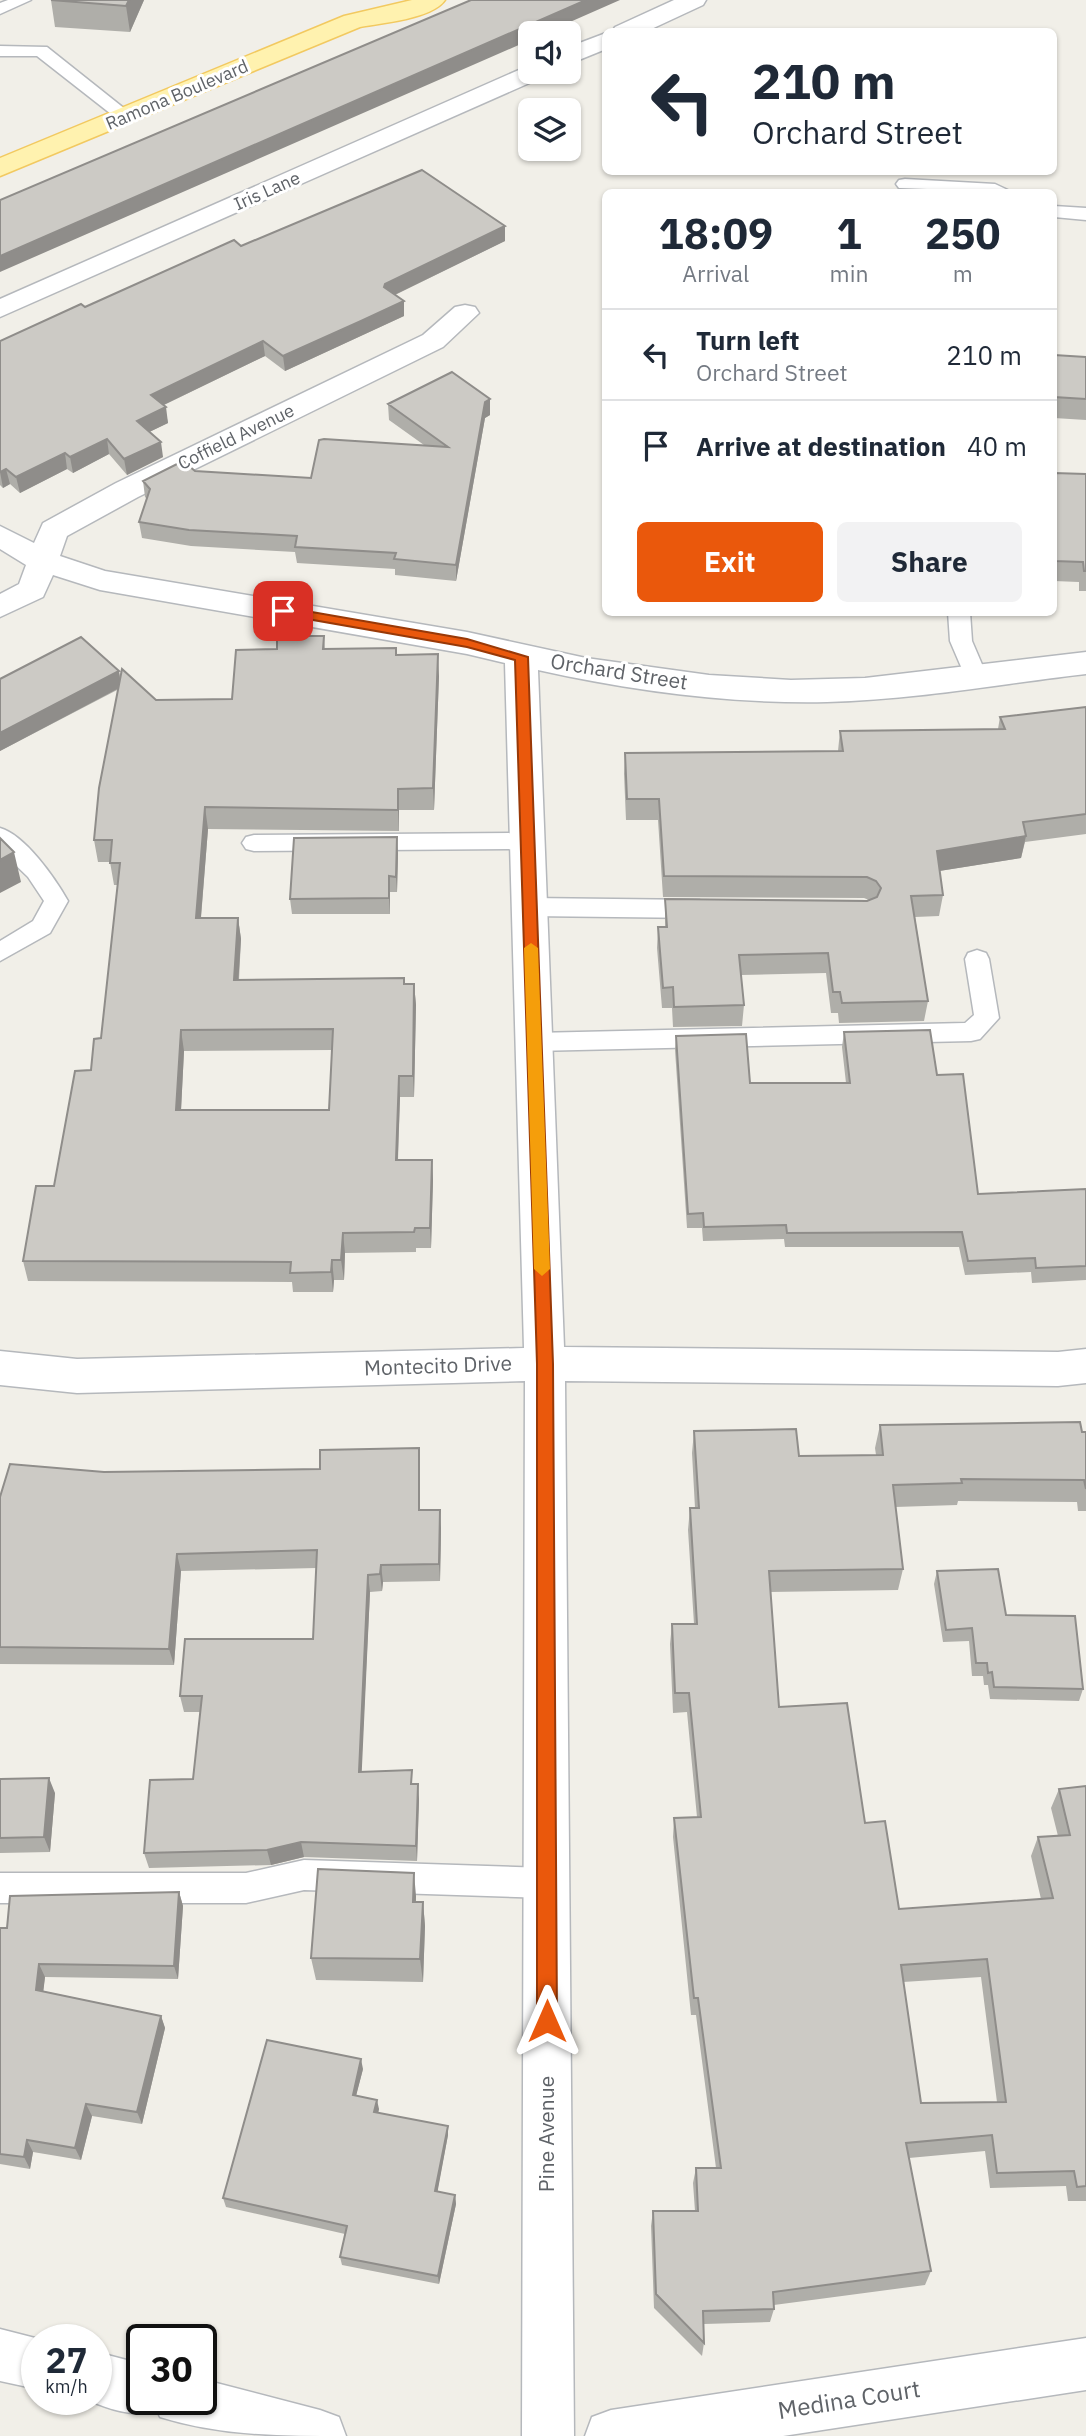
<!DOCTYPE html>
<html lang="en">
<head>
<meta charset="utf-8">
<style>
	body { margin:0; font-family:"IBM Plex Sans",sans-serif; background:#f2f2f3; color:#1f2937; height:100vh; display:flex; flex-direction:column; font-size:26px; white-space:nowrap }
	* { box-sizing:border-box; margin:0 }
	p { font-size:23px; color:#747a83 }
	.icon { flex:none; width:38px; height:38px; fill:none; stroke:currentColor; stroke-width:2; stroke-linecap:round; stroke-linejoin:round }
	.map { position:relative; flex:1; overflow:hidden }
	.sheet { position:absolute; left:602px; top:189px; width:455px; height:427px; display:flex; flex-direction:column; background:#fff; border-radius:10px; box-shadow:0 2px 5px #0004 }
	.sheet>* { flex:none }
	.hud { position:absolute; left:602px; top:28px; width:455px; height:147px; border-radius:10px; box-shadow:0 2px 5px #0004; background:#fff; color:#1f2937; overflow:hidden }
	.controls { position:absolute; left:518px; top:21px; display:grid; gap:14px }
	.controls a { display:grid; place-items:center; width:63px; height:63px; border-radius:10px; background:#fff; box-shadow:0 2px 5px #0004; font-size:35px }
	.speed { position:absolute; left:21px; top:2324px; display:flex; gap:14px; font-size:35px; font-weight:700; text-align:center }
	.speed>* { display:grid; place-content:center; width:91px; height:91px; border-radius:50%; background:#fff; box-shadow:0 2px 5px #0004; line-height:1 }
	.speed small { font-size:18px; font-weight:400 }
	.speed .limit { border:4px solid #111; border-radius:10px; background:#fff; color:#111 }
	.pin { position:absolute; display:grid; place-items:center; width:60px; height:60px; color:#fff; margin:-30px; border-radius:14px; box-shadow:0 4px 10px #0006 }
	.me { position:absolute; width:77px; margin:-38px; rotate:0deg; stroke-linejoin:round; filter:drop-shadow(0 0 5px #0008) }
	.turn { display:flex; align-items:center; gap:24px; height:147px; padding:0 35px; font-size:32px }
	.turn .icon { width:91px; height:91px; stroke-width:2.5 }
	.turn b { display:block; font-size:49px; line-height:60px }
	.eta { display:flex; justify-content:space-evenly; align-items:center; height:119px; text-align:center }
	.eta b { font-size:42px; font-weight:800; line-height:49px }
	.cta { display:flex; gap:14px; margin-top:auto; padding:14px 35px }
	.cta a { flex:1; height:80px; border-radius:10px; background:#ea580c; color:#fff; font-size:28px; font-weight:800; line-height:80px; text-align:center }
	.cta a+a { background:#f2f2f3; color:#1f2937 }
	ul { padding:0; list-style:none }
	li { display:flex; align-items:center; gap:21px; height:91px; padding:0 35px; border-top:2px solid #e0e1e3 }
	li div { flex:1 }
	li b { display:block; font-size:26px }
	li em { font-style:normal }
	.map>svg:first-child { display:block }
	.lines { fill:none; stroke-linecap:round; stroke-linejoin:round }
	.service-casing { stroke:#b5b8bc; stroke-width:3 }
	.minor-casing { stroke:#b5b8bc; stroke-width:3 }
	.primary-casing { stroke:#f2c960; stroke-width:3 }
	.service { fill:#fff; fill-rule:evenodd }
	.minor { fill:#fff; fill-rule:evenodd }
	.primary { fill:#fff2af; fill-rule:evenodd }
	.wall { fill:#afaea9; fill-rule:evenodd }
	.shaded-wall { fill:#8f8d8a }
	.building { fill:#cccac5; stroke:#8f8d8a; stroke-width:2; fill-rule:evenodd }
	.route { fill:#ea580c; stroke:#983908; stroke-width:2 }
	.slow { fill:#f59e0b }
	.labels { text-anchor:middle; stroke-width:6; stroke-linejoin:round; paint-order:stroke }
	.far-street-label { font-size:18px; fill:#5f6368; stroke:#fff }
	.street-label { font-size:21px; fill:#5f6368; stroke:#fff }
	.near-street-label { font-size:24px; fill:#5f6368; stroke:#fff }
</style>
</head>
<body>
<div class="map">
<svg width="1086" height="2436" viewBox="0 0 1086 2436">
	<rect width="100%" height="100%" fill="#f1efe8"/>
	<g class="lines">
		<defs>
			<path id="service" d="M8 0H31L0 14V3Z
				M0 46 47 47 135 117 126 122 120 121 37 56H0Z
				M905 179 995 184 1012 192 899 188 896 184 899 180Z
				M1054 206 1086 208V220L1054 217Z
				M948 612H970L972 641 987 676 984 681H968L965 676 950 641Z
				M0 828C25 835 55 878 68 901L50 933 0 961V941L33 921 44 901 28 877 0 850Z
				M527 833 535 835 539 841 535 847 527 849 254 851 246 849 242 843 246 837 254 835Z
				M530 898 699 900 707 903 711 909 707 915 699 918 530 916 522 913 518 907 522 901Z
				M977 950 986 953 989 959 999 1018 980 1039 971 1041 534 1051 525 1049 522 1042 525 1035 534 1033 965 1023 974 1015 965 959 968 953Z
				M304 1860 546 1868 557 1872 562 1883 557 1894 546 1898 304 1890 246 1903H0V1873H246Z"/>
			<path id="minor" d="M674 0H706L703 5 645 32H612L615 27Z
				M606 33V49L569 64V47Z
				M530 65V72H547L543 77 0 317V299Z
				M465 305 475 307 479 313 443 347 138 497 67 536 60 556 105 571 467 632 586 658 709 675 791 680 865 678 1086 652V674C1000 684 914 700 827 702 731 704 632 691 538 670L564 1347 1058 1352 1086 1349V1383L1058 1386 565 1381 574 2436H522L525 1381 77 1393 0 1385V1351L77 1359 524 1348 505 663 467 654 100 590 53 575 43 597 0 617V594L19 584 26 565 0 549V526L34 543 43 523 116 483 423 335 455 307Z
				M0 2329 43 2340H37V2389L0 2381Z
				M1086 2338V2390L783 2436H585L592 2417 611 2410Z
				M96 2352 142 2364V2399H201V2379L320 2410 339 2417 346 2436C281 2436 221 2436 160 2417L157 2410C134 2419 107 2408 85 2399H96Z"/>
			<path id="primary" d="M412 0H445C432 19 381 23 360 27L0 176V158L344 16Z"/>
		</defs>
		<use href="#service" class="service-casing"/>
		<use href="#minor" class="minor-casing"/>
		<use href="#primary" class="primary-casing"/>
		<use href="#service" class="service"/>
		<use href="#minor" class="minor"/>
		<use href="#primary" class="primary"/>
	</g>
	<path class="wall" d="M51 0H144L130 32 55 27Z
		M505 226V241L395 295 404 316 285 371 265 356 164 405 168 423 149 432 163 457 127 475 109 454 73 473 67 469 20 493 10 484 3 488 0 485V341L241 246Z
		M1054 355 1086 357V420L1054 418Z
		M490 399V415L485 418 456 581 395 575V569L297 563 295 552 191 546 142 538 139 522 147 499 145 497 143 481 195 471 311 478 424 445 389 420 388 404Z
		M1054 473 1086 474V591H1079V582L1054 581Z
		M864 612H923L922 616Z
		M324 636 325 649 397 655 439 676 434 810H399V831L208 829 201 918H238L241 939 239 980 414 984 416 1005 414 1097H400L398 1160H432L433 1180 431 1248H416V1252L345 1253 344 1280H334L333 1292H293L292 1282 28 1281 23 1261 54 1186 101 1038 118 885H114L110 862H98L94 840 119 689 0 751V679L119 671 120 680 156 700 232 699 277 649ZM332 1050 329 1110H181L184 1051Z
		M1086 707V834L1025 842 1021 858 939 871 943 895 939 916 915 917 928 1001 924 1021 839 1023 838 1013H831L826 973 741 975 744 1005 742 1026 673 1027 672 1008H662L657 948 658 927H665V899L869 900 864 898 663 897 658 820H626L624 774 625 753 838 751 840 731 998 729 1000 717Z
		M398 853 397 892H390V914H292L290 899Z
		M844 1032 937 1075 978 1194 1086 1189V1280L1032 1283 1031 1272 965 1275 959 1247H785L784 1239 703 1241 702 1228H687L675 1050 676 1036 750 1083H846L842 1047Z
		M880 1425 1086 1432V1511H1078L1077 1502 958 1501 957 1505 895 1507 903 1569 898 1590 770 1592 779 1707 865 1823 899 1909 1041 1899 1031 1856 1038 1837 1058 1836 1051 1808 1059 1789 1086 1786V2201H1068L1066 2186 990 2188 985 2151 909 2158 931 2271 925 2285 774 2305V2309L770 2322 704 2324V2343L702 2356 654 2308 651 2226 653 2211H695L693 2183 696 2168H716L696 2015H691L673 1837 674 1818 697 1817 687 1712 673 1713 670 1644 672 1624H694L688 1530 690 1508H695L692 1453 694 1431 799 1456 876 1455 875 1448ZM981 1977 997 2102 921 2103 903 1982Z
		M420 1466V1510L441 1528 440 1581 383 1582 382 1591 370 1592 361 1772 413 1784 419 1799 417 1861 304 1857 271 1865 149 1868 144 1853 193 1779 200 1712H184L180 1696 313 1639 316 1568 181 1571 174 1665 0 1664V1497L104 1472 320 1469Z
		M937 1571 1006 1615 1083 1689 1079 1701 990 1699 988 1685H984L983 1676H972L969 1641 943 1642 934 1584Z
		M0 1779 55 1793 50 1852 0 1853Z
		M179 1892 183 1906 178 1979 45 1977 43 1991 161 2016 165 2028 142 2124 92 2116 81 2160 33 2152 30 2169 0 2164V1928H7Z
		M416 1896V1902H423L425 1926 423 1982 316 1980 311 1958Z
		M363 2069 356 2095 379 2109 378 2113 448 2126V2135L437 2192 455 2195 456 2204 439 2284 342 2265 340 2257 345 2234 226 2207 223 2198Z"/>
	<path class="shaded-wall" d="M129 0H144L130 32 126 6Z
		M586 0H620L545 33H530V40L0 272V256Z
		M505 226V241L386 299 384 287 385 284Z
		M404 301V316L285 371 283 356Z
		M263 341 265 356 153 410 151 395Z
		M490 399V415L485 418 456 581V565L485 402Z
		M166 407 168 423 139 437 137 421Z
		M107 439 109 454 73 473 70 457Z
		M161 442 163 457 127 475 124 459Z
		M65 453 67 469 20 493 16 477Z
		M6 469 10 484 3 488 0 472Z
		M438 654 439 676 434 810 433 788Z
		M119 671 121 687 0 751V733Z
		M398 789 399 810V831L398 810Z
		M205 807 208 829 199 940 196 918Z
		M1026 836 1021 858 933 872 937 851Z
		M397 837 398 853 397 892 396 877Z
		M14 852 21 882 0 893V860Z
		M389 876 390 892V914L389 898Z
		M238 918 241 939 237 1001 234 980Z
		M414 984 416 1005 414 1097 413 1076Z
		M181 1030 184 1051 180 1130 176 1110Z
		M399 1076 400 1097 397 1180 396 1160Z
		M432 1160 433 1180 431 1248 430 1228Z
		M343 1233 345 1253 344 1280 341 1260Z
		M332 1260 334 1280 333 1292 331 1272Z
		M419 1448 420 1466V1528L419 1510Z
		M440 1510 441 1528 440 1581 439 1564Z
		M177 1554 181 1571 174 1665 169 1649Z
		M381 1565 383 1582 382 1591 380 1574Z
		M368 1575 370 1592 361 1788 359 1772Z
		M49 1778 55 1793 50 1852 44 1837Z
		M418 1784 419 1799 417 1861 416 1846Z
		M301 1842 304 1857 271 1865 267 1850Z
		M414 1873 416 1896 415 1926 413 1902Z
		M179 1892 183 1906 178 1979 174 1966Z
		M423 1902 425 1926 423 1982 420 1959Z
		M39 1964 45 1977 42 2003 36 1990Z
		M161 2016 165 2028 142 2124 137 2112Z
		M361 2059 363 2069 354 2104 353 2095Z
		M377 2100 379 2109 376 2121 374 2112Z
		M86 2104 92 2116 81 2160 75 2148Z
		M448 2126V2135L436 2200 435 2191Z
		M27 2140 33 2152 30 2169 24 2157Z
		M455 2195 456 2204 439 2284 438 2276Z"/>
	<path class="building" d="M51 0H129L126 6Z
		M471 0H586L0 256V200Z
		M422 170 505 226 385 284 384 287 404 301 361 321 283 356 263 341 151 395 166 407 137 421 161 442 124 459 107 439 70 457 65 453 16 477 6 469 0 472V341L81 304 85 307 234 240 241 246Z
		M1054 355 1086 357V399L1054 397Z
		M452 372 490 399 485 402 456 565 394 559 396 553 295 547 297 536 189 530 139 522 150 489 143 481 183 461 195 471 311 478 319 440 324 439 448 447 388 404Z
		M1054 473 1086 474V571H1084L1083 562 1054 561Z
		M277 636H324L323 649 396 648V655L438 654 433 788 398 789V810L205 807 196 918H238L234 980 404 978V984H414L413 1076H399L396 1160H432L430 1228H415L414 1232 343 1233 341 1260H332L331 1272 290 1273 291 1262 23 1261 36 1186H54L75 1071 91 1070 94 1039 101 1038 120 863H110L112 840H94L99 788 122 669 156 700 232 699 236 650 277 649ZM333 1029 329 1110H176L181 1030Z
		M81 637 119 671 0 733V679Z
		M1086 707V814L1023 822 1026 836 937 851 943 895 911 896 928 1001 842 1003 840 992H833L828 953 739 955 744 1005 674 1007 673 987 663 988 658 927H667L665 899 867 901 877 897 881 888 876 881 867 877 664 876 659 799H627L625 753 843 751 840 731 1005 729 1000 717Z
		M397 837 396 877 389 876V898L290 899 294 838Z
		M0 838 14 852 0 860Z
		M930 1030 937 1075 963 1074 978 1194 1086 1189V1266L1036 1268 1035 1258 968 1261 962 1232 787 1233 786 1225 704 1227 703 1213 688 1214 676 1036 746 1034 750 1083H850L844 1032Z
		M1080 1422 1082 1432H1086V1489L1084 1480 961 1479 962 1483 893 1485 903 1569 769 1571 779 1707 847 1703 865 1823 885 1821 899 1909 1053 1898 1038 1837 1070 1835 1059 1789 1086 1786V2186L1077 2187 1074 2171 997 2173 992 2135 906 2143 931 2271 773 2292 774 2309 703 2311 704 2343 656 2294 653 2211H698L696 2168H721L698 1998H694L674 1818 701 1817 689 1693H675L672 1624H697L690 1508H699L694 1431 796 1429 799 1456 883 1455 880 1425ZM987 1959 1006 2102 921 2103 901 1965Z
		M419 1448V1510H440L439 1564 381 1565 380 1574 368 1575 359 1772 412 1770 411 1784H418L416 1846 301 1842 267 1850 144 1853 150 1780 193 1779 202 1696H180L185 1639H313L317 1550 177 1554 169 1649 0 1647V1497L10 1464 104 1472 320 1469V1450Z
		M998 1569 1006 1615 1075 1616 1083 1689 994 1687 992 1672 988 1673 987 1663H976L972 1628 946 1630 937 1571Z
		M49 1778 44 1837 0 1838V1779Z
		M318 1869 414 1873 413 1902H423L420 1959 311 1958Z
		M179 1892 174 1966 39 1964 36 1990 161 2016 137 2112 86 2104 75 2148 27 2140 24 2157 0 2154V1928H7L10 1896Z
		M267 2040 361 2059 353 2095 377 2100 374 2112 448 2126 435 2191 455 2195 438 2276 340 2257 347 2226 223 2198Z"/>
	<path class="route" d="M283 607 467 639 528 657 553 1364 557 2021 554 2028 547 2031 540 2028 537 2021V1364L515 660 467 647 279 614 277 611Z"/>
	<path class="slow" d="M531 943 538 948 550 1269 542 1276 534 1269 524 948Z"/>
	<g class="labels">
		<g class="far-street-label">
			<text transform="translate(177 95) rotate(-23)" y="6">Ramona Boulevard</text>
			<text transform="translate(267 191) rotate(-24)" y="6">Iris Lane</text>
			<text transform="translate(236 437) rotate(-26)" y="6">Coffield Avenue</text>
		</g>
		<g class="street-label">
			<text transform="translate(619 672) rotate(9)" y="7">Orchard Street</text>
			<text transform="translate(438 1366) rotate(-2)" y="7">Montecito Drive</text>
			<text transform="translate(547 2134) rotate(-90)" y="7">Pine Avenue</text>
		</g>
		<g class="near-street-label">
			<text transform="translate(849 2400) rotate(-9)" y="8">Medina Court</text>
		</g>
	</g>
</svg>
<div class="controls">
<a><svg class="icon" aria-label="sound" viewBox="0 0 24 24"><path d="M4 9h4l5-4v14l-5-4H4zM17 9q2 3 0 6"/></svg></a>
<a><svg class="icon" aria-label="layers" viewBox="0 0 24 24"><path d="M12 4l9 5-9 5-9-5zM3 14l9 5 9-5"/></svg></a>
</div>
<div class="speed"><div>27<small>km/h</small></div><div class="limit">30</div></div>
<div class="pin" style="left:283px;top:611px;background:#d93025"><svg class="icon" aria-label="arrive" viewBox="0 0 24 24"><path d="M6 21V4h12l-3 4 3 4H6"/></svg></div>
<svg class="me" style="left:547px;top:2021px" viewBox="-20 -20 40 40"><path d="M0-17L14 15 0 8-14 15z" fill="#ea580c" stroke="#fff" stroke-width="4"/></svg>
<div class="hud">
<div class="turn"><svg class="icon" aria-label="left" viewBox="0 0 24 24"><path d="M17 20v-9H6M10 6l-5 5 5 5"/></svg><div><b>210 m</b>Orchard Street</div></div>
</div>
<section class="sheet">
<div class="eta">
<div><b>18:09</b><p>Arrival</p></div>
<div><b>1</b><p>min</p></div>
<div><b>250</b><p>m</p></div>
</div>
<ul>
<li><svg class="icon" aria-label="left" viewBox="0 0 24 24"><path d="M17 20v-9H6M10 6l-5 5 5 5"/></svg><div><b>Turn left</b><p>Orchard Street</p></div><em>210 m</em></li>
<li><svg class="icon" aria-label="arrive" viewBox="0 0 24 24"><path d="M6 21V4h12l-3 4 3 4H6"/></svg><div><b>Arrive at destination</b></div><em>40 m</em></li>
</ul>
<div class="cta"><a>Exit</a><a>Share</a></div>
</section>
</div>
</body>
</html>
